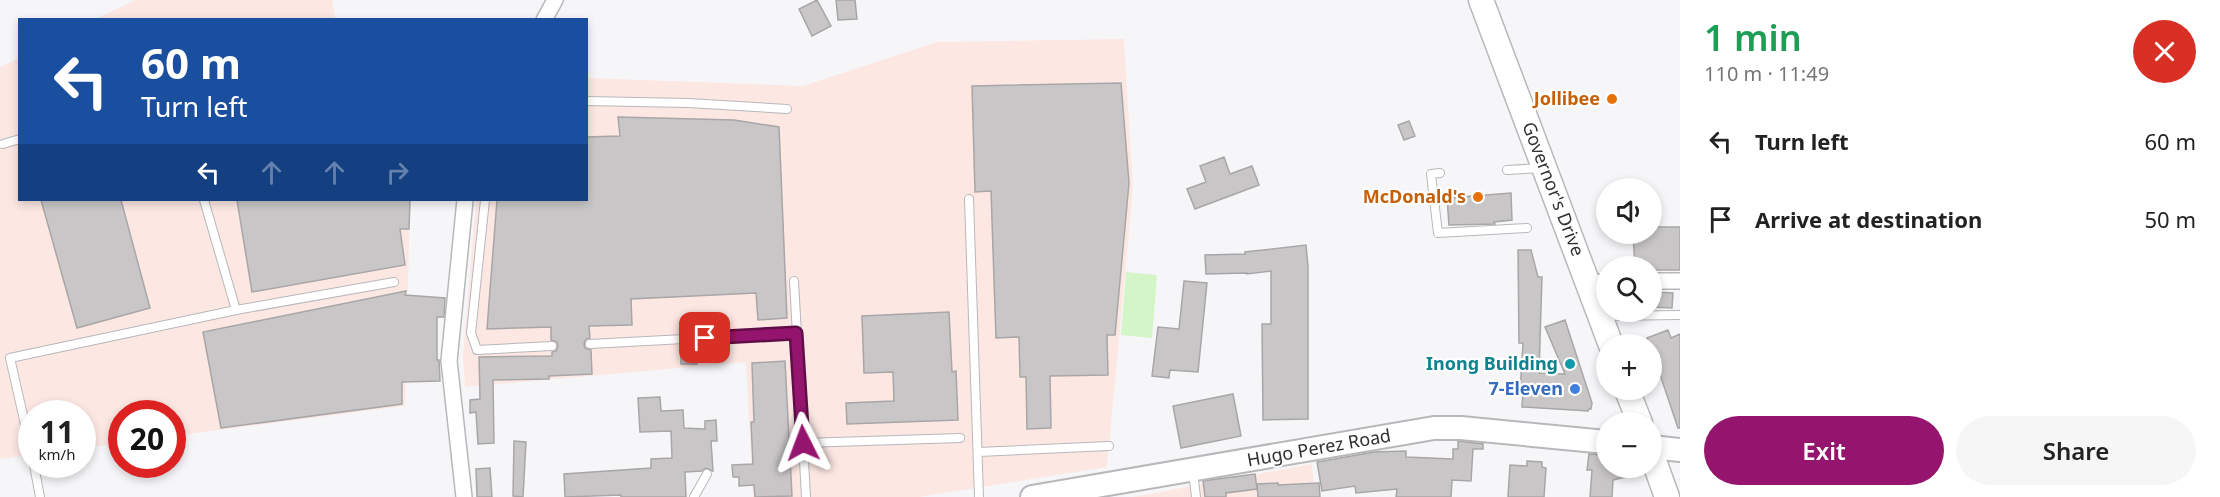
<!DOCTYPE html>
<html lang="en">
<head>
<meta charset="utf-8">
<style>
	body { margin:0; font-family:"Noto Sans",sans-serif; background:#f6f6f6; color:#222; height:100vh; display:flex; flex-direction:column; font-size:22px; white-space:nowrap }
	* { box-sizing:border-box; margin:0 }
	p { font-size:20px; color:#767676 }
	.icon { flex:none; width:33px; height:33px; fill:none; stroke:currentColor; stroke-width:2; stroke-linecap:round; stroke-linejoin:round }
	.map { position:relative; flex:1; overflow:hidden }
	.side { display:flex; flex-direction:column; background:#fff; width:540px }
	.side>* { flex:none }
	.top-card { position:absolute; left:18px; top:18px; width:570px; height:183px; border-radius:0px; box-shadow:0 3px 9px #0003; background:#1a4fa0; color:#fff; overflow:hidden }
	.fabs { position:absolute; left:1596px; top:178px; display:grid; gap:12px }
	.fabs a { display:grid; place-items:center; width:66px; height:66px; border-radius:50%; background:#fff; box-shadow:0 3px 9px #0003; font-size:30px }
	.speed { position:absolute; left:18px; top:400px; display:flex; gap:12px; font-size:30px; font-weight:700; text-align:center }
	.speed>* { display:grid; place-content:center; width:78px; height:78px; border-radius:50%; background:#fff; box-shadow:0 3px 9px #0003; line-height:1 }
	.speed small { font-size:15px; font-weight:400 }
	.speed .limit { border:9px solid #d22; background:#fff; color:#111 }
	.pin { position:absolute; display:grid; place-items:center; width:51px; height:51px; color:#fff; margin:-26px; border-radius:12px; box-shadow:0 3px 9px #0006 }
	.me { position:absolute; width:66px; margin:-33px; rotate:357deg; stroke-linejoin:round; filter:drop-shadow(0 0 4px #0008) }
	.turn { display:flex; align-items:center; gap:21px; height:126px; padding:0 24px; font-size:27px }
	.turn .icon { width:78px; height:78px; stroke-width:2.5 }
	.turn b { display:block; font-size:42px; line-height:51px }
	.lanes { display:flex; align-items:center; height:57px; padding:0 24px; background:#0003; justify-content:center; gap:30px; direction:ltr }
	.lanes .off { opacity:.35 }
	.round { display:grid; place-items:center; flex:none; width:63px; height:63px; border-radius:32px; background:#f6f6f6 }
	.head { display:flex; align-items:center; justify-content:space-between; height:102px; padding:0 24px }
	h1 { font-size:36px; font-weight:600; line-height:45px; color:#1e9e55 }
	.cta { display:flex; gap:12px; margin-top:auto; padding:12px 24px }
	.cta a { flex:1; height:69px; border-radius:36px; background:#95156e; color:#fff; font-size:24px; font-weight:600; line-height:69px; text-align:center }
	.cta a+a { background:#f6f6f6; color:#222 }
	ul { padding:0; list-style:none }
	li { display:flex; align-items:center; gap:18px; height:78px; padding:0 24px }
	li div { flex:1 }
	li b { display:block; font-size:22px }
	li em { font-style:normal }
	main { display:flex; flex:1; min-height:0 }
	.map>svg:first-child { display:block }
	.industrial { fill:#fce7e3 }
	.green { fill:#d4f5c7 }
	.building { fill:#c9c6c7; stroke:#a8a6a7; stroke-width:1.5 }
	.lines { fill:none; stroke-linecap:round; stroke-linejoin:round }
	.lane-casing { stroke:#b8b8bb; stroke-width:10 }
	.street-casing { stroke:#b8b8bb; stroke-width:18 }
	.secondary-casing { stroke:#b8b8bb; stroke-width:26 }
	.primary-casing { stroke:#b8b8bb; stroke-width:27 }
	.lane { stroke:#fff; stroke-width:8 }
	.street { stroke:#fff; stroke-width:15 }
	.secondary { stroke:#fff; stroke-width:22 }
	.primary { stroke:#fff; stroke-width:24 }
	.route-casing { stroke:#610e48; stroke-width:15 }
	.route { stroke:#95156e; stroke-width:10 }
	.food-dot { fill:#e8710a; stroke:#fff; stroke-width:2 }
	.culture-dot { fill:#0f9aa8; stroke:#fff; stroke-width:2 }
	.shop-dot { fill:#3f7fe0; stroke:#fff; stroke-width:2 }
	.labels { text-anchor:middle; stroke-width:4.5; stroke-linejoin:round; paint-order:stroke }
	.food-label { font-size:18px; font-weight:bold; fill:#c56008; stroke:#fff; text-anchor:end }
	.street-label { font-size:18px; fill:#303031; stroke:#fff }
	.culture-label { font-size:18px; font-weight:bold; fill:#0d838f; stroke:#fff; text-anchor:end }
	.shop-label { font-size:18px; font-weight:bold; fill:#366cbe; stroke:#fff; text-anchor:end }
</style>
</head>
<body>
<main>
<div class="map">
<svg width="1680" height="497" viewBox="0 0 1680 497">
	<rect width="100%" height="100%" fill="#f6f6f9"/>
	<path class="industrial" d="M135 0H332L335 19H96Z
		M1124 39 1133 189 1107 467 919 497H753L746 362 465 387 463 356 476 200H586L587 78 803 86 937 42Z
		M19 58 20 200H410L405 406 173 436 172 414H122L121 443 83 448 82 414H32L31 455 0 459V67Z
		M1312 464 1315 497H1133Z"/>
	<path class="green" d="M1126 272 1157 275 1152 338 1121 335Z"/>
	<path class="building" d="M817 0 831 26 812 36 799 9Z
		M836 0H855L857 19 838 20Z
		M1121 83 1129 183 1115 335H1107L1108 375 1050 376 1051 428 1027 429 1026 377H1020L1019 337 996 338 991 191 975 192 972 86Z
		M618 117 734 120 779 127 787 318 758 320 756 293 631 299 632 325 589 326 590 338 586 339 584 344 585 348 591 350 592 374 549 376V379L493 380 494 443 478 444 476 412 470 413V400L480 399 479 357 552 356V352L556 351 558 346 557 342 551 340V327L487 329 497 200H586V137L620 136Z
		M1409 121 1415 136 1404 140 1398 125Z
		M1224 157 1230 174 1252 166 1259 185 1195 209 1187 189 1206 182 1200 166Z
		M1511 193 1512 220 1494 222 1495 224 1449 225 1447 198Z
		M41 200H121L150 308 77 328Z
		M237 200H410L409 229H400L405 265 252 292Z
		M1652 227H1680V270H1652V267H1635L1633 234H1652Z
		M1306 245 1308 267V419L1263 420 1262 324H1271V271L1247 274V273L1206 274 1205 255 1245 254V252Z
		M1518 250H1531L1538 277H1542L1539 373 1565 374 1545 327 1565 320 1592 403 1591 409H1589L1588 411 1522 407 1523 392H1520L1523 343H1519Z
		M1184 281 1207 283 1198 372 1170 370 1169 378 1152 376 1158 327 1179 329Z
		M406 291 405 295 445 298 444 317H437V360H439L440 381 402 382V404L221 428 203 332Z
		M1652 292 1673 293 1672 308 1652 307Z
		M949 312 952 372 956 371 958 420 847 424 846 403 894 401 893 372 864 373 862 316Z
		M1668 330 1671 338 1680 334V428H1678L1652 351V345H1649L1647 338Z
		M681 352H697V364H681Z
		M785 361 792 496 755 497 754 485 739 486V477H733L732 465 753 464 751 422H754L752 363Z
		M1233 394 1241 436 1181 448 1173 406Z
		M660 397 661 411 683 410 684 428 705 429V421L716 420 717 441H711L713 471 706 468 702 471 685 472 686 497H621V495L565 497 564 474 651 468V459L672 458 671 431 640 432 638 398Z
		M514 441 526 442 523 497 513 496Z
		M1458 441 1483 444V449H1473L1471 481 1452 480 1451 497H1396L1397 489 1356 493 1355 486 1322 491 1317 462 1374 452 1406 451V457L1453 459V449H1458Z
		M1589 454 1606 455V468H1624L1626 477 1613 480 1612 497H1590L1592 470H1587Z
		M1527 461 1542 462V467L1546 468 1544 497H1508L1510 465 1527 466Z
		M490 468 492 497H477L476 469Z
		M1255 474 1257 489 1226 493V497H1205L1203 481Z
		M1278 483V485L1319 483 1320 497H1258L1257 484Z"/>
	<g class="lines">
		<defs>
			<path id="lane" d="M586 101 688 103 787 109
				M3 144 20 139
				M1507 170 1541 168
				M1440 173 1431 174 1438 233 1527 228
				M969 199 979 497
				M204 200 236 310
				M485 200 471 333 477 350 552 346
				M794 281 806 497
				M1604 316 1680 315
				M590 344 796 333
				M803 443 960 438
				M978 452 1109 446
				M32 455 10 358 236 310 394 282
				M34 465 40 497
				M1193 472 1196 497
				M694 497 707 474"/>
			<path id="street" d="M544 20 555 0
				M1652 281H1680
				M1588 283 1606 282
				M464 497 449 361 465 200"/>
			<path id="secondary" d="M1652 447 1680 450
				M1032 497 1434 428H1461L1606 442"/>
			<path id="primary" d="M1481 0 1611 345
				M1627 390 1640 423
				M1652 455 1667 497"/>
		</defs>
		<use href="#lane" class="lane-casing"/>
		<use href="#street" class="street-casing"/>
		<use href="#secondary" class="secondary-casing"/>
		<use href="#primary" class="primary-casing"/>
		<use href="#lane" class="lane"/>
		<use href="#street" class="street"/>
		<use href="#secondary" class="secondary"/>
		<use href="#primary" class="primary"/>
	</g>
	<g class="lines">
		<defs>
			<path id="route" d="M705 338 796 333 803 443"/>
		</defs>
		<use href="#route" class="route-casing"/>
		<use href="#route" class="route"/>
	</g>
	<g class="food-dot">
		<circle cx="1612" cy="99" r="6"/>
		<circle cx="1478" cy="197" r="6"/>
	</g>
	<circle class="culture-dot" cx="1570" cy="364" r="6"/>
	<circle class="shop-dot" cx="1575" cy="389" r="6"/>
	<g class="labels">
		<g class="food-label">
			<text x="1600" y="105">Jollibee</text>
			<text x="1466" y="203">McDonald's</text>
		</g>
		<g class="street-label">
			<text transform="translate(1553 189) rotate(69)" y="6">Governor's Drive</text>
			<text transform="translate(1319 448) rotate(-10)" y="6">Hugo Perez Road</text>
		</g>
		<g class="culture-label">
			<text x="1558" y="370">Inong Building</text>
		</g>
		<g class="shop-label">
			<text x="1563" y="395">7-Eleven</text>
		</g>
	</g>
</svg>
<div class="fabs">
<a><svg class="icon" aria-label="sound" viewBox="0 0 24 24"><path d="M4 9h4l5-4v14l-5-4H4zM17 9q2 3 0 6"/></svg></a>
<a><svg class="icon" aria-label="search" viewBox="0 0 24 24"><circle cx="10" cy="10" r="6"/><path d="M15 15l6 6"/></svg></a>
<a>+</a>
<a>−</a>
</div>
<div class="speed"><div>11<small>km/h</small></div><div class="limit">20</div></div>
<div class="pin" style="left:705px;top:338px;background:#d93025"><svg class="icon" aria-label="arrive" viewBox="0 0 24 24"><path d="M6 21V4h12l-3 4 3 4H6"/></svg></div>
<svg class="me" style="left:803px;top:443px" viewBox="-20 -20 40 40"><path d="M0-17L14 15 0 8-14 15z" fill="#95156e" stroke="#fff" stroke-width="4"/></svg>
<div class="top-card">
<div class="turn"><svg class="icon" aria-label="left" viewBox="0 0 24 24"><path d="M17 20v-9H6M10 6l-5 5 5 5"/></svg><div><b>60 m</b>Turn left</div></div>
<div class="lanes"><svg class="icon" aria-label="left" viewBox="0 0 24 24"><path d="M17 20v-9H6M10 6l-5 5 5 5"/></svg><svg class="icon off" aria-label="ahead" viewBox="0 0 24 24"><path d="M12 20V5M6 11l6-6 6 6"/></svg><svg class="icon off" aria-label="ahead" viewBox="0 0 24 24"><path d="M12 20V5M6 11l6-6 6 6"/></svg><svg class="icon off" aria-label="right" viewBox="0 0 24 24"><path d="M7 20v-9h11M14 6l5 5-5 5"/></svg></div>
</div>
</div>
<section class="side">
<div class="head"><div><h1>1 min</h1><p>110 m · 11:49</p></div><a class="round" style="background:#d93025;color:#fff"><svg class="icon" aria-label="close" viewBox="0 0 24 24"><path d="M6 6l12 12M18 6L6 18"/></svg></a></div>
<ul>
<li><svg class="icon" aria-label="left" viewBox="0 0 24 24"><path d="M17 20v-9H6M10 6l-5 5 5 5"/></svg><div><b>Turn left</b></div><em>60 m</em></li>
<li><svg class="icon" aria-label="arrive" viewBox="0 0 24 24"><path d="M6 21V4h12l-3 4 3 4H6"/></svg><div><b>Arrive at destination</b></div><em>50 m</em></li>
</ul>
<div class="cta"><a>Exit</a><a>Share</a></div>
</section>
</main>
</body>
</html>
